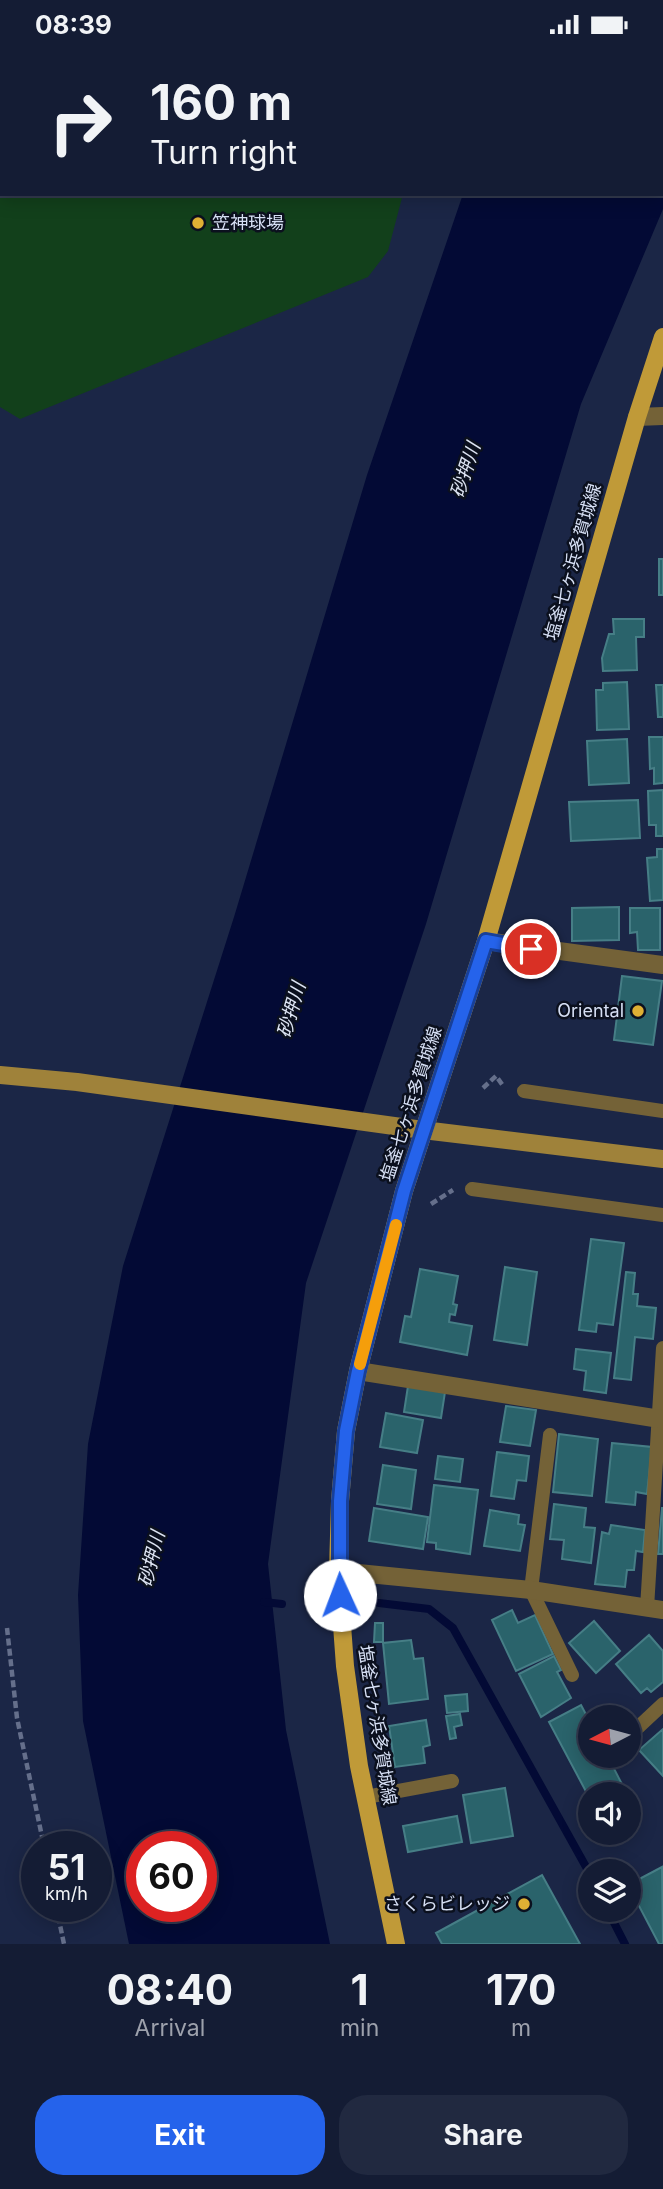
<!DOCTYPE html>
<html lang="en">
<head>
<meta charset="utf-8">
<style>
	body { margin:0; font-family:Inter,"Noto Sans JP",sans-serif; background:#212940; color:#f1f3f6; height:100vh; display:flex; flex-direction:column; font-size:26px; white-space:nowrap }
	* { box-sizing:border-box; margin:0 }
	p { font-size:23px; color:#9da1ac }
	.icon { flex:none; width:38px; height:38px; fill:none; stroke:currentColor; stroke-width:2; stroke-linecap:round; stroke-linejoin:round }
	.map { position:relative; height:1895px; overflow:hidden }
	.details { display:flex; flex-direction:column; background:#141c34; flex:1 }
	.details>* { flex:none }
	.hud { position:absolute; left:0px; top:0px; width:663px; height:147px; box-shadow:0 4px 18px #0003,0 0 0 2px #333a4f; background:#141c34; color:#f1f3f6; overflow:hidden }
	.needle { width:46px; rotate:264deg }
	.buttons { position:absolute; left:578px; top:1656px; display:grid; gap:14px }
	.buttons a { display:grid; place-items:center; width:63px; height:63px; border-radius:50%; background:#141c34; box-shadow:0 4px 18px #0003,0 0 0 2px #333a4f; font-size:35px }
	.speed { position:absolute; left:21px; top:1782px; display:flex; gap:14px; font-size:35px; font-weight:700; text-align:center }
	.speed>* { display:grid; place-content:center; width:91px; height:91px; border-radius:50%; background:#141c34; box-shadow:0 4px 18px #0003,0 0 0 2px #333a4f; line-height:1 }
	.speed small { font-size:18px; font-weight:400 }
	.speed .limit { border:10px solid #d22; background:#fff; color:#111 }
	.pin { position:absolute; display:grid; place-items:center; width:60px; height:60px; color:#fff; margin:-30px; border:4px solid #fff; border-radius:50%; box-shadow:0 2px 7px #0007 }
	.me { position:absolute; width:77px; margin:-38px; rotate:358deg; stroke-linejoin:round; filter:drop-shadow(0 0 5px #0008) }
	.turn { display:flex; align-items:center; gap:24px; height:147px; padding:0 35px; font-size:32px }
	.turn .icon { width:91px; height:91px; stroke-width:2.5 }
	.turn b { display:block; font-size:49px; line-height:60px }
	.eta { display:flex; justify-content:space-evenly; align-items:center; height:119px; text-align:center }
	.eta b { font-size:42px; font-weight:700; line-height:49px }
	.cta { display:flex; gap:14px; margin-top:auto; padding:14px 35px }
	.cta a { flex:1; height:80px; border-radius:28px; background:#2563eb; color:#fff; font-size:28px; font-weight:700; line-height:80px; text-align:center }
	.cta a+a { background:#212940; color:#f1f3f6 }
	.status { display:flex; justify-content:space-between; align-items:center; height:49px; padding:0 35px; background:#141c34; direction:ltr }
	.status svg { height:19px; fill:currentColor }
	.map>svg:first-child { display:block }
	.green { fill:#12401b }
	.water { fill:#030a35; fill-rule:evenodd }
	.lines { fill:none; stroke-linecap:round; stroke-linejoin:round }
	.stream { stroke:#030a35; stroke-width:8 }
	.building { fill:#2a636b; stroke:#467e86; stroke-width:2 }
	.path { stroke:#656f8b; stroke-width:4.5; stroke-dasharray:7 3.5; stroke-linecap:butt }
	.lane { stroke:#746237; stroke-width:14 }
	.street { stroke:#746237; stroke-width:18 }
	.secondary { stroke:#9f823a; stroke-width:18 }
	.primary { stroke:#c09a38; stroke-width:18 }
	.route-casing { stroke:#184099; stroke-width:18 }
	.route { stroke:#2563eb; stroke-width:12 }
	.slow { stroke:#f59e0b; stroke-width:12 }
	.poi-dot { fill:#dfb034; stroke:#0b101e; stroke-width:2.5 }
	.labels { text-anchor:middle; stroke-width:5; stroke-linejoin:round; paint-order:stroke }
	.poi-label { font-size:18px; fill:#d6dff4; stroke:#0b101e; text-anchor:end }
	.street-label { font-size:18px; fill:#d6dff4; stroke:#0b101e }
	.water-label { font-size:19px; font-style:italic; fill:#dde4f3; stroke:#0b101e }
</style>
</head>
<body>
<div class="status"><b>08:39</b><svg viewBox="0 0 49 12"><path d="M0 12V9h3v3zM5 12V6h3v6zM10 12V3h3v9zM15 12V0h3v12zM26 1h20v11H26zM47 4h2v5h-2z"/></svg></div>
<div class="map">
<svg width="663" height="1895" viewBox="0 0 663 1895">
	<rect width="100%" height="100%" fill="#1b2646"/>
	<path class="green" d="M0 0H388L389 2H2V145H403L388 202 368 228 20 370 0 358Z"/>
	<path class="water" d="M513 0H663V160L581 355 426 875 306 1234 268 1515 286 1681 330 1895H129L83 1672 78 1546 88 1395 123 1217 234 868 367 426 463 145H662V2H513ZM142 1797H201V1857H142Z"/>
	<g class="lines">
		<path class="stream" d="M264 1553 282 1555
			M379 1554 429 1560 453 1579 590 1825
			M607 1860 625 1895"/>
	</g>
	<path class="building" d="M659 510H663V546H659Z
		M613 570H644V588H636L637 621 603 622 602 609 609 585H614Z
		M627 633 629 680 597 681 596 641H603V634Z
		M656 636H663V668H658Z
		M649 688H663V734L654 735V719L650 720Z
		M627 690 629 734 589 736 587 692Z
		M663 741V787H656V776H649L648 742Z
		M638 751 640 789 571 792 569 753Z
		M657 800H663V851L650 852 647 809 657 808Z
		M619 858V891L572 892V859Z
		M630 859H660V901H638L637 883 630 884Z
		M622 927 662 932 653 996 614 991Z
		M591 1190 624 1194 613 1276 597 1274 596 1283 579 1281Z
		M505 1218 537 1223 527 1296 494 1291Z
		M420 1220 458 1227 453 1255 457 1256 455 1266 450 1265 449 1273 472 1277 467 1306 400 1293 405 1267 411 1268Z
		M626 1223 635 1224 633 1245H638L637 1257 656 1259 653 1290 635 1288 631 1331 614 1329Z
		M576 1300 611 1304 606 1344 584 1341 586 1322 574 1320Z
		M408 1337 445 1343 441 1369 404 1363Z
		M506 1357 536 1361 530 1397 500 1393Z
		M386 1364 423 1371 417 1404 380 1398Z
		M559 1385 598 1390 592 1447 553 1443Z
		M612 1394 652 1398 647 1445 636 1443 635 1456 606 1453Z
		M497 1403 529 1407 526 1432 517 1431 514 1450 491 1447Z
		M438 1407 463 1410 460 1433 435 1430Z
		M383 1416 416 1421 411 1460 377 1455Z
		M434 1436 478 1441 470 1505 436 1500V1494L427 1493Z
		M554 1455 586 1459 584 1478 595 1479 591 1514 562 1510 564 1491 550 1490Z
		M374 1459 428 1468 423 1500 369 1492Z
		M662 1459H663V1505H658Z
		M490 1461 519 1466 518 1475 525 1476 520 1502 484 1497Z
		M611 1476 645 1481 643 1503 636 1502 634 1521H627L625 1538 595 1535 602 1483 609 1485Z
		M512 1561 518 1574 535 1566 553 1605 516 1622 492 1571Z
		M594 1572 620 1602 596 1624 569 1594Z
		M375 1574H383V1593H374Z
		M649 1586 663 1602V1633L651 1643 647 1639 641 1644 616 1615Z
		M411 1591 414 1610 423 1609 428 1650 389 1655 383 1594Z
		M554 1607 561 1621 557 1623 571 1649 541 1668 519 1625Z
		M467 1645 468 1662 447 1664 445 1647Z
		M581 1656 590 1673V1706H607L627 1745H590V1750L549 1673Z
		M460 1665 462 1676 454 1678 456 1689 450 1690 446 1667Z
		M426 1671 430 1696 423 1698 425 1714 395 1718 389 1677Z
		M663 1680V1727L639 1701Z
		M505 1739 513 1787 471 1794 463 1746Z
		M457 1767 462 1793 408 1803 403 1777Z
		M662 1818 663 1895H659L628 1836Z
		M542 1826 580 1895H442L436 1884Z"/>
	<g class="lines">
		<path class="path" d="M483 1039 496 1027 504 1038
			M431 1155 453 1141
			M7 1579 17 1669 44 1797
			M56 1857 64 1895"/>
		<path class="lane" d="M524 1042 663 1062
			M472 1140 663 1166
			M550 1386 531 1541 572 1626
			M647 1559 663 1299
			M632 1684 663 1655
			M366 1748 452 1732"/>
		<path class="street" d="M637 368 663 367
			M486 892 663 916
			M358 1322 660 1370
			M338 1522 531 1541 663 1561"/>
		<path class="secondary" d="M0 1026 77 1033 423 1081 663 1110"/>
		<path class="primary" d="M396 1895 359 1717 345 1617 338 1522 340 1452 346 1382 358 1322 404 1142 486 892 637 368 663 288"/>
	</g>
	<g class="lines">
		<defs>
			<path id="route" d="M340 1546V1452L346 1382 358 1322 404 1142 486 892 531 900"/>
		</defs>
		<use href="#route" class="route-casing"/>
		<use href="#route" class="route"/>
		<path class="slow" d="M360 1315 396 1176"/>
	</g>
	<g class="poi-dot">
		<circle cx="198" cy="174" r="7"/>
		<circle cx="638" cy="962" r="7"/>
		<circle cx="524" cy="1855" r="7"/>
	</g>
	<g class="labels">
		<g class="poi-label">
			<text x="212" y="180" text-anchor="start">笠神球場</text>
			<text x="624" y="968">Oriental</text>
			<text x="510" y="1861">さくらビレッジ</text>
		</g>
		<g class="street-label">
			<text transform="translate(573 513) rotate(-74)" y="6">塩釜七ヶ浜多賀城線</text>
			<text transform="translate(411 1055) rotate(-72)" y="6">塩釜七ヶ浜多賀城線</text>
			<text transform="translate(377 1676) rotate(81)" y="6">塩釜七ヶ浜多賀城線</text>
		</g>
		<g class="water-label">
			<text transform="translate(465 421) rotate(-72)" y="7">砂押川</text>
			<text transform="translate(291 961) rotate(-74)" y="7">砂押川</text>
			<text transform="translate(151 1510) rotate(-76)" y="7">砂押川</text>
		</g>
	</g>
</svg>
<div class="buttons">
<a><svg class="needle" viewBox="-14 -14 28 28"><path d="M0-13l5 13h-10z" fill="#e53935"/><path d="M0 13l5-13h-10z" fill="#9da1ac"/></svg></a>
<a><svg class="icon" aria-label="sound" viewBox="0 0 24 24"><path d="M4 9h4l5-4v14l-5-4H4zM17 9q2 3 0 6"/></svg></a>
<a><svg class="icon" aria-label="layers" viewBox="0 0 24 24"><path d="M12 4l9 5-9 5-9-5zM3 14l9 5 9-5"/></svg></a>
</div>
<div class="speed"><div>51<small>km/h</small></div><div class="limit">60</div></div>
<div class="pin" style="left:531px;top:900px;background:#d93025"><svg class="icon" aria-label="arrive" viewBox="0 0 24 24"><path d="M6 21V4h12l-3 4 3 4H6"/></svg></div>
<svg class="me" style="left:340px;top:1546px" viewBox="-20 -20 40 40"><circle r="19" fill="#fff"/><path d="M0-13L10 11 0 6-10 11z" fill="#2563eb"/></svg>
<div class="hud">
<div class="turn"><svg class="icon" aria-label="right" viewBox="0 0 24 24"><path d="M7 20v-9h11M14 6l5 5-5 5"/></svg><div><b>160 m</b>Turn right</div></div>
</div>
</div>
<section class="details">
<div class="eta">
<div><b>08:40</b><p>Arrival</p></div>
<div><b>1</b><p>min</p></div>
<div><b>170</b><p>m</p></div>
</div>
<div class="cta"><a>Exit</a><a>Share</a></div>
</section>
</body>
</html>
